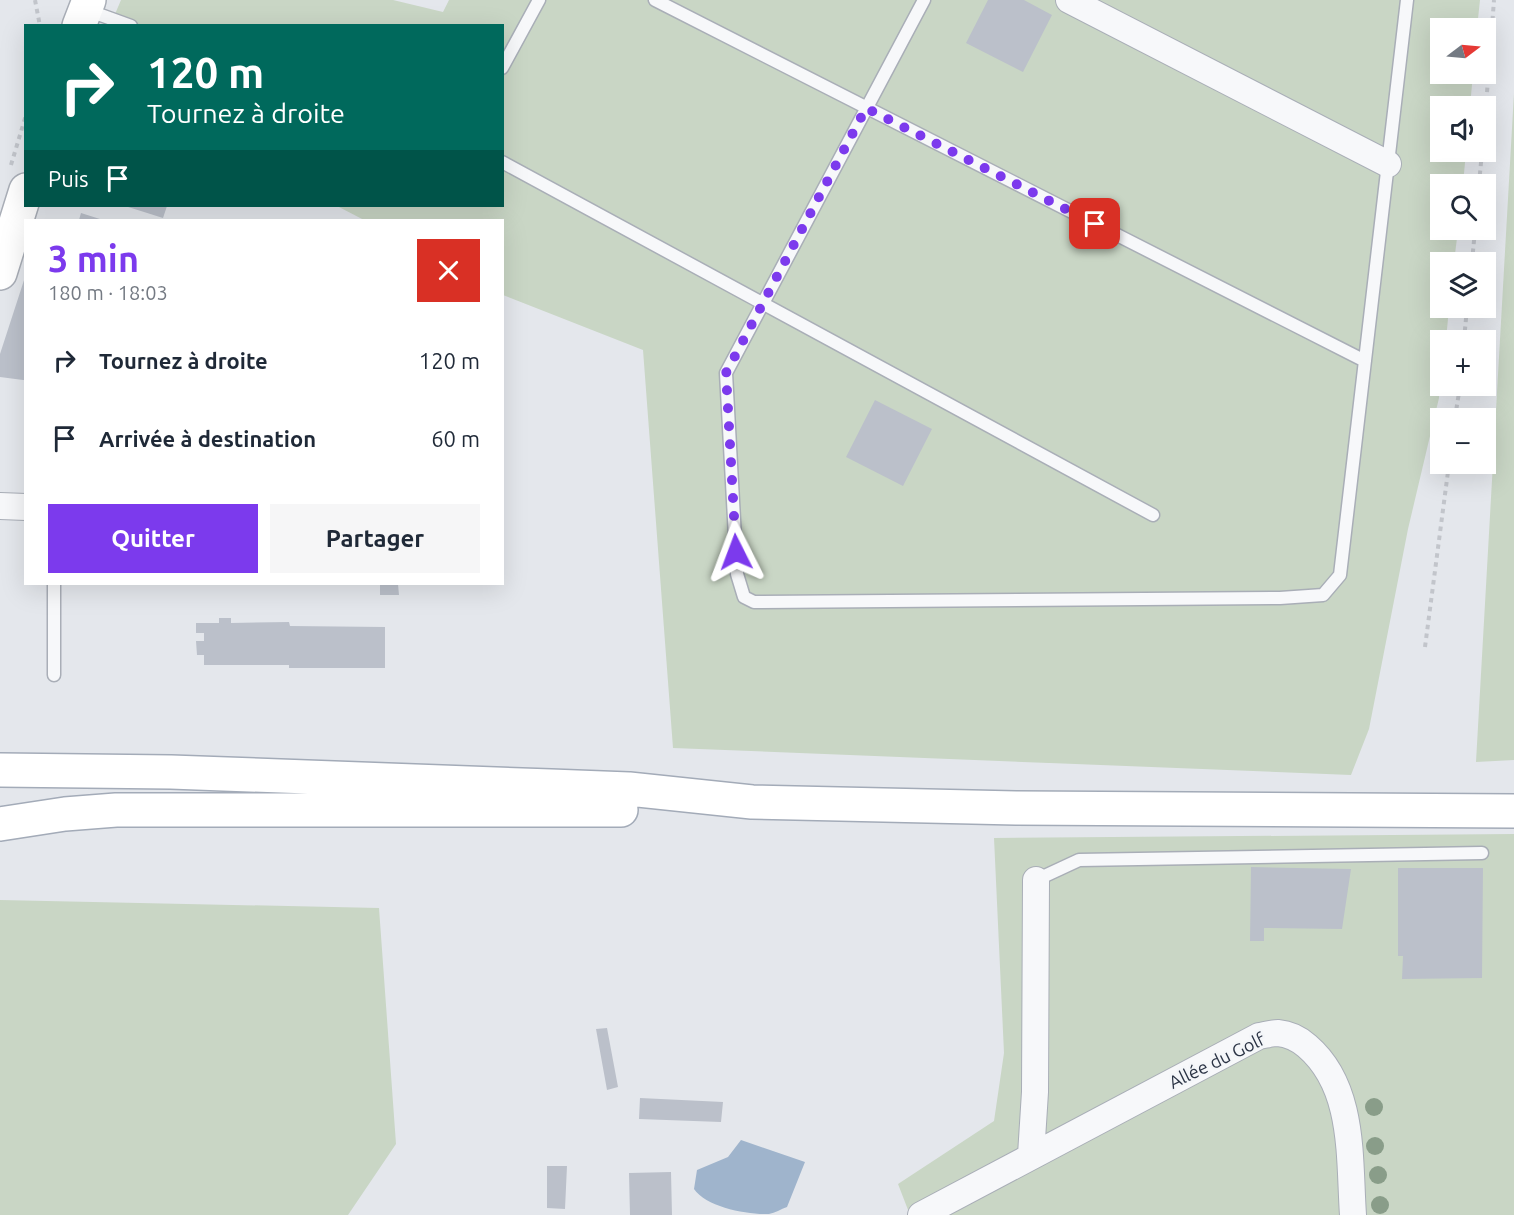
<!DOCTYPE html>
<html lang="fr">
<head>
<meta charset="utf-8">
<style>
	body { margin:0; font-family:Ubuntu,sans-serif; background:#f6f6f7; color:#1f2937; height:100vh; display:flex; flex-direction:column; font-size:22px; white-space:nowrap }
	* { box-sizing:border-box; margin:0 }
	p { font-size:20px; color:#747a83 }
	.icon { flex:none; width:33px; height:33px; fill:none; stroke:currentColor; stroke-width:2; stroke-linecap:round; stroke-linejoin:round }
	.map { position:relative; flex:1; overflow:hidden }
	.side { position:absolute; left:24px; top:219px; width:480px; height:366px; display:flex; flex-direction:column; background:#fff; border-radius:0px; box-shadow:0 6px 24px #0002 }
	.side>* { flex:none }
	.top-card { position:absolute; left:24px; top:24px; width:480px; height:183px; border-radius:0px; box-shadow:0 6px 24px #0002; background:#00695c; color:#fff; overflow:hidden }
	.needle { width:39px; rotate:74deg }
	.controls { position:absolute; left:1430px; top:18px; display:grid; gap:12px }
	.controls a { display:grid; place-items:center; width:66px; height:66px; border-radius:0px; background:#fff; box-shadow:0 6px 24px #0002; font-size:30px }
	.pin { position:absolute; display:grid; place-items:center; width:51px; height:51px; color:#fff; margin:-26px; border-radius:12px; box-shadow:0 3px 9px #0006 }
	.me { position:absolute; width:66px; margin:-33px; rotate:357deg; stroke-linejoin:round; filter:drop-shadow(0 0 4px #0008) }
	.turn { display:flex; align-items:center; gap:21px; height:126px; padding:0 24px; font-size:27px }
	.turn .icon { width:78px; height:78px; stroke-width:2.5 }
	.turn b { display:block; font-size:42px; line-height:51px }
	.then { display:flex; align-items:center; height:57px; padding:0 24px; background:#0003; gap:12px; font-size:22px }
	.round { display:grid; place-items:center; flex:none; width:63px; height:63px; border-radius:0px; background:#f6f6f7 }
	.overview { display:flex; align-items:center; justify-content:space-between; height:102px; padding:0 24px }
	h1 { font-size:36px; font-weight:700; line-height:45px; color:#7c3aed }
	.action { display:flex; gap:12px; margin-top:auto; padding:12px 24px }
	.action a { flex:1; height:69px; border-radius:0px; background:#7c3aed; color:#fff; font-size:24px; font-weight:700; line-height:69px; text-align:center }
	.action a+a { background:#f6f6f7; color:#1f2937 }
	ul { padding:0; list-style:none }
	li { display:flex; align-items:center; gap:18px; height:78px; padding:0 24px }
	li div { flex:1 }
	li b { display:block; font-size:22px }
	li em { font-style:normal }
	.map>svg:first-child { display:block }
	.green { fill:#c9d6c5 }
	.water { fill:#9fb4cc }
	.building { fill:#bbc0ca }
	.lines { fill:none; stroke-linecap:round; stroke-linejoin:round }
	.lane-casing { stroke:#a9aeb7; stroke-width:15 }
	.street-casing { stroke:#a9aeb7; stroke-width:28 }
	.secondary-casing { stroke:#a9aeb7; stroke-width:36 }
	.primary-casing { stroke:#a3abb8; stroke-width:36 }
	.path { stroke:#c2c5cb; stroke-width:4; stroke-dasharray:4.5 4.5; stroke-linecap:butt }
	.lane { stroke:#f7f8fa; stroke-width:12 }
	.street { stroke:#f7f8fa; stroke-width:26 }
	.secondary { stroke:#fff; stroke-width:33 }
	.primary { stroke:#fff; stroke-width:33 }
	.tree { fill:#899d89 }
	.route { stroke:#7c3aed; stroke-width:10; stroke-dasharray:0 18 }
	.labels { text-anchor:middle; stroke-width:5; stroke-linejoin:round; paint-order:stroke }
	.street-label { font-size:18px; fill:#2b3445; stroke:#f4f6f9 }
</style>
</head>
<body>
<div class="map">
<svg width="1514" height="1215" viewBox="0 0 1514 1215">
	<rect width="100%" height="100%" fill="#e4e7ec"/>
	<path class="green" d="M121 0H393L443 12 449 0H1480L1477 28H1440V74H1473L1470 106H1440V152H1466L1463 184H1440V230H1458L1454 262H1440V308H1449L1446 340H1440L1439 398 1408 529 1369 729 1351 775 673 748 643 350 503 295 502 220H364L337 206H502V26H110Z
		M1514 93V760L1476 762Z
		M1514 834V1215H910L898 1184 994 1121 1004 1053 994 838Z
		M0 900 379 908 396 1144 348 1215H0Z"/>
	<path class="water" d="M741 1140 805 1162 787 1207C781 1209 775 1213 769 1214 748 1215 706 1207 694 1189L697 1170 728 1157Z"/>
	<path class="building" d="M988 0H1024L1052 15 1023 72 966 43Z
		M125 206H167L163 218Z
		M81 213 103 220H79Z
		M26 274V380H23L0 377V354Z
		M875 400 932 429 903 486 846 457Z
		M380 584H398L399 595H380Z
		M219 618H231V623L289 622 290 626 385 627V668H289V665H204V655H197L196 641H204V633H196V623H219Z
		M1251 867 1351 869 1342 929 1264 928V941H1250Z
		M1398 868H1483L1482 978 1402 979 1403 956H1398Z
		M607 1028 618 1087 607 1090 596 1029Z
		M640 1098 723 1102 721 1122 639 1119Z
		M547 1166H567L565 1209 547 1208Z
		M671 1172 672 1215H630L629 1173Z"/>
	<g class="lines">
		<defs>
			<path id="lane" d="M655 0 1365 361
				M924 0 726 373 737 574 744 597 754 602 1280 598 1323 595 1340 575 1407 0
				M87 10 131 26
				M502 68 539 0
				M502 162 1153 515
				M54 584V675
				M1036 880 1079 860 1482 853"/>
			<path id="street" d="M1069 0 1388 164
				M0 506 26 507
				M1031 1155 1035 1092 1036 880
				M921 1215 1259 1036C1265 1035 1272 1033 1278 1033 1289 1034 1299 1039 1307 1046 1355 1087 1349 1158 1353 1215"/>
			<path id="secondary" d="M79 26 89 0
				M0 273 26 190"/>
			<path id="primary" d="M0 770 171 772 551 786 629 789 752 802 1016 808 1514 811
				M0 824 65 814 116 810H621"/>
		</defs>
		<use href="#lane" class="lane-casing"/>
		<use href="#street" class="street-casing"/>
		<use href="#secondary" class="secondary-casing"/>
		<use href="#primary" class="primary-casing"/>
		<path class="path" d="M35 0 40 26
			M1485 119 1494 0
			M11 165 26 115
			M1479 184 1482 152
			M1472 262 1475 230
			M1464 340 1467 308
			M1455 418 1460 386
			M1425 647 1449 464"/>
		<use href="#lane" class="lane"/>
		<use href="#street" class="street"/>
		<use href="#secondary" class="secondary"/>
		<use href="#primary" class="primary"/>
	</g>
	<g class="tree">
		<circle cx="1374" cy="1107" r="9"/>
		<circle cx="1375" cy="1146" r="9"/>
		<circle cx="1378" cy="1175" r="9"/>
		<circle cx="1380" cy="1205" r="9"/>
	</g>
	<g class="lines">
		<path class="route" d="M736 552 726 373 866 108 1095 224"/>
	</g>
	<g class="labels">
		<g class="street-label">
			<text transform="translate(1217 1061) rotate(-26)" y="6">Allée du Golf</text>
		</g>
	</g>
</svg>
<div class="controls">
<a><svg class="needle" viewBox="-14 -14 28 28"><path d="M0-13l5 13h-10z" fill="#e53935"/><path d="M0 13l5-13h-10z" fill="#747a83"/></svg></a>
<a><svg class="icon" aria-label="sound" viewBox="0 0 24 24"><path d="M4 9h4l5-4v14l-5-4H4zM17 9q2 3 0 6"/></svg></a>
<a><svg class="icon" aria-label="search" viewBox="0 0 24 24"><circle cx="10" cy="10" r="6"/><path d="M15 15l6 6"/></svg></a>
<a><svg class="icon" aria-label="layers" viewBox="0 0 24 24"><path d="M12 4l9 5-9 5-9-5zM3 14l9 5 9-5"/></svg></a>
<a>+</a>
<a>−</a>
</div>
<div class="pin" style="left:1095px;top:224px;background:#d93025"><svg class="icon" aria-label="arrive" viewBox="0 0 24 24"><path d="M6 21V4h12l-3 4 3 4H6"/></svg></div>
<svg class="me" style="left:736px;top:552px" viewBox="-20 -20 40 40"><path d="M0-17L14 15 0 8-14 15z" fill="#7c3aed" stroke="#fff" stroke-width="4"/></svg>
<div class="top-card">
<div class="turn"><svg class="icon" aria-label="right" viewBox="0 0 24 24"><path d="M7 20v-9h11M14 6l5 5-5 5"/></svg><div><b>120 m</b>Tournez à droite</div></div>
<div class="then">Puis<svg class="icon" aria-label="arrive" viewBox="0 0 24 24"><path d="M6 21V4h12l-3 4 3 4H6"/></svg></div>
</div>
<section class="side">
<div class="overview"><div><h1>3 min</h1><p>180 m · 18:03</p></div><a class="round" style="background:#d93025;color:#fff"><svg class="icon" aria-label="close" viewBox="0 0 24 24"><path d="M6 6l12 12M18 6L6 18"/></svg></a></div>
<ul>
<li><svg class="icon" aria-label="right" viewBox="0 0 24 24"><path d="M7 20v-9h11M14 6l5 5-5 5"/></svg><div><b>Tournez à droite</b></div><em>120 m</em></li>
<li><svg class="icon" aria-label="arrive" viewBox="0 0 24 24"><path d="M6 21V4h12l-3 4 3 4H6"/></svg><div><b>Arrivée à destination</b></div><em>60 m</em></li>
</ul>
<div class="action"><a>Quitter</a><a>Partager</a></div>
</section>
</div>
</body>
</html>
